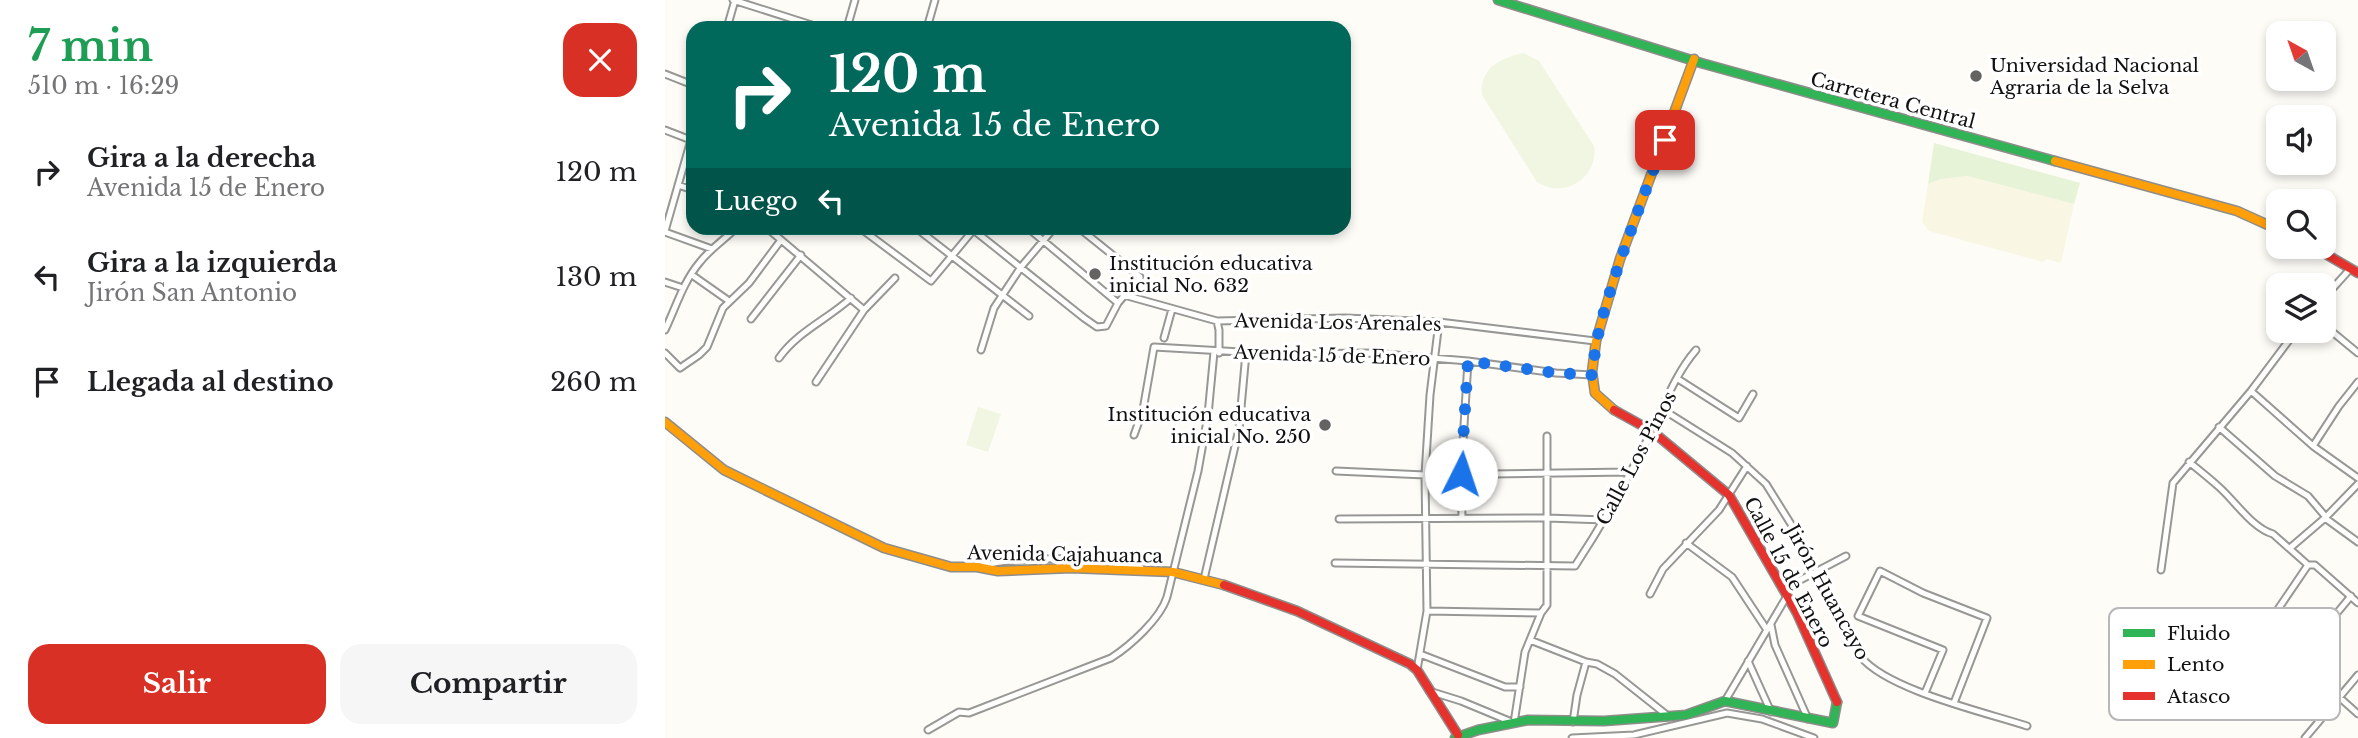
<!DOCTYPE html>
<html lang="es">
<head>
<meta charset="utf-8">
<style>
	body { margin:0; font-family:"Libre Baskerville",serif; background:#f6f6f6; color:#202124; height:100vh; display:flex; flex-direction:column; font-size:26px; white-space:nowrap }
	* { box-sizing:border-box; margin:0 }
	p { font-size:23px; color:#757577 }
	.icon { flex:none; width:38px; height:38px; fill:none; stroke:currentColor; stroke-width:2; stroke-linecap:round; stroke-linejoin:round }
	.map { position:relative; flex:1; overflow:hidden }
	.sheet { display:flex; flex-direction:column; background:#fff; width:665px }
	.sheet>* { flex:none }
	.banner { position:absolute; left:21px; top:21px; width:665px; height:214px; border-radius:21px; box-shadow:0 4px 10px #0003; background:#00695c; color:#fff; overflow:hidden }
	.needle { width:46px; rotate:320deg }
	.controls { position:absolute; left:1601px; top:21px; display:grid; gap:14px }
	.controls a { display:grid; place-items:center; width:70px; height:70px; border-radius:14px; background:#fff; box-shadow:0 4px 10px #0003; font-size:35px }
	.pin { position:absolute; display:grid; place-items:center; width:60px; height:60px; color:#fff; margin:-30px; border-radius:14px; box-shadow:0 4px 10px #0006 }
	.me { position:absolute; width:77px; margin:-38px; rotate:4deg; stroke-linejoin:round; filter:drop-shadow(0 0 5px #0008) }
	.turn { display:flex; align-items:center; gap:24px; height:147px; padding:0 28px; font-size:32px }
	.turn .icon { width:91px; height:91px; stroke-width:2.5 }
	.turn b { display:block; font-size:49px; line-height:60px }
	.then { display:flex; align-items:center; height:66px; padding:0 28px; background:#0003; gap:14px; font-size:26px }
	.round { display:grid; place-items:center; flex:none; width:74px; height:74px; border-radius:21px; background:#f6f6f6 }
	.head { display:flex; align-items:center; justify-content:space-between; height:119px; padding:0 28px }
	h1 { font-size:42px; font-weight:700; line-height:52px; color:#1e9e55 }
	.cta { display:flex; gap:14px; margin-top:auto; padding:14px 28px }
	.cta a { flex:1; height:80px; border-radius:21px; background:#d93025; color:#fff; font-size:28px; font-weight:700; line-height:80px; text-align:center }
	.cta a+a { background:#f6f6f6; color:#202124 }
	ul { padding:0; list-style:none }
	li { display:flex; align-items:center; gap:21px; height:105px; padding:0 28px }
	li div { flex:1 }
	li b { display:block; font-size:26px }
	li em { font-style:normal }
	main { display:flex; flex:1; min-height:0 }
	.map>svg:first-child { display:block }
	.farmland { fill:#f9f7e4 }
	.green { fill:#e7f3d7 }
	.pitch { fill:#f0f6e1 }
	.lines { fill:none; stroke-linecap:round; stroke-linejoin:round }
	.street-casing { stroke:#979795; stroke-width:9 }
	.fast-casing { stroke:#8e8d8b; stroke-width:11 }
	.slow-casing { stroke:#8e8d8b; stroke-width:11 }
	.jam-casing { stroke:#8e8d8b; stroke-width:11 }
	.street { stroke:#fffffe; stroke-width:5 }
	.fast { stroke:#30b455; stroke-width:8 }
	.slow { stroke:#ff9f0a; stroke-width:8 }
	.jam { stroke:#e5322d; stroke-width:8 }
	.route { stroke:#1a73e8; stroke-width:12; stroke-dasharray:0 21.6 }
	.poi-dot { fill:#646362; stroke:#fff; stroke-width:2.5 }
	.labels { text-anchor:middle; stroke-width:7; stroke-linejoin:round; paint-order:stroke }
	.poi-label { font-size:19px; fill:#111; stroke:#fff; text-anchor:start }
	.street-label { font-size:19px; fill:#111; stroke:#fff }
	.key { fill:#fff; stroke:#b8b8b8; stroke-width:2 }
	.key-label { font-size:19px; fill:#111 }
</style>
</head>
<body>
<main>
<section class="sheet">
<div class="head"><div><h1>7 min</h1><p>510 m · 16:29</p></div><a class="round" style="background:#d93025;color:#fff"><svg class="icon" aria-label="close" viewBox="0 0 24 24"><path d="M6 6l12 12M18 6L6 18"/></svg></a></div>
<ul>
<li><svg class="icon" aria-label="right" viewBox="0 0 24 24"><path d="M7 20v-9h11M14 6l5 5-5 5"/></svg><div><b>Gira a la derecha</b><p>Avenida 15 de Enero</p></div><em>120 m</em></li>
<li><svg class="icon" aria-label="left" viewBox="0 0 24 24"><path d="M17 20v-9H6M10 6l-5 5 5 5"/></svg><div><b>Gira a la izquierda</b><p>Jirón San Antonio</p></div><em>130 m</em></li>
<li><svg class="icon" aria-label="arrive" viewBox="0 0 24 24"><path d="M6 21V4h12l-3 4 3 4H6"/></svg><div><b>Llegada al destino</b></div><em>260 m</em></li>
</ul>
<div class="cta"><a>Salir</a><a>Compartir</a></div>
</section>
<div class="map">
<svg width="1693" height="738" viewBox="0 0 1693 738">
	<rect width="100%" height="100%" fill="#fdfcf7"/>
	<path class="farmland" d="M1302 176 1409 204 1396 263 1382 259 1378 262 1264 231 1257 222 1263 184 1276 179Z"/>
	<path class="green" d="M1269 143 1415 183 1409 204 1302 176 1276 179 1263 184Z"/>
	<path class="pitch" d="M858 53 874 61 929 146C934 177 899 200 872 182L817 95C814 68 836 58 858 53Z
		M313 407 336 414 323 452 301 445Z"/>
	<g class="lines">
		<defs>
			<path id="street" d="M68 0 156 28
				M62 28 70 0
				M182 28 190 0
				M262 28 270 0
				M0 74 28 85
				M0 130 26 140
				M13 185 28 190
				M102 228 199 310
				M195 228 266 281 310 228
				M251 228 364 316
				M306 228 419 318 432 327 441 326 453 303 475 277 414 228
				M363 228 453 303
				M0 231 28 133
				M0 232 47 249
				M27 275 64 301
				M0 282 18 288
				M459 295 552 321 680 318 774 322 930 341
				M1659 298 1686 268
				M86 319 136 255
				M552 321 554 330V353
				M1659 325 1693 353
				M0 330C11 307 18 282 35 262 45 249 59 240 71 228
				M499 338 507 309
				M316 350 329 308 356 267 389 228
				M0 353 15 368 34 355 42 347 58 308 84 283 116 240
				M114 358C132 332 163 319 186 298
				M1013 379 1074 418 1088 394
				M151 382 199 310 230 278
				M1586 391 1648 446 1693 478
				M997 409 1067 453 1101 484 1134 537 1196 657C1223 690 1319 712 1362 726
				M1554 427 1610 476 1643 496 1660 516V518L1693 542
				M469 435 478 410 489 347 613 354 707 353 803 361 891 373 927 375
				M1648 446 1674 406 1693 382
				M1524 462C1534 470 1544 478 1554 487 1570 501 1587 528 1608 534L1643 565H1650L1693 603
				M671 471 760 475 964 472
				M797 518 796 474 803 361
				M674 519 882 518 940 520
				M1021 543 1067 577 1102 630
				M1625 548 1660 518 1693 484
				M670 563 910 566C939 522 964 477 987 430 1000 403 1011 373 1031 350
				M315 566C362 555 429 557 476 568
				M1496 570 1508 483 1586 391 1631 331
				M539 579 574 429 581 353
				M1118 589 1181 556
				M985 594 998 569 1054 510 1082 466
				M762 611 876 613
				M1605 621 1643 565
				M1106 625 1110 645 1143 719
				M865 640 921 662 932 664 950 674 1003 716
				M755 654 840 687H855
				M1083 661 1106 712
				M1636 662 1644 647 1686 596
				M752 670 762 611 760 475 765 395 774 322
				M764 691 796 701 849 723 860 652 876 613 882 605V436
				M1260 693 1278 650 1193 616 1215 571 1258 593 1322 618 1289 703
				M1674 697 1693 714
				M1060 701 1122 596
				M908 722 912 695 921 662
				M263 730 294 712 304 713 446 658C465 646 495 619 502 597L533 471 543 415 549 352
				M907 738 969 735 1062 713 1097 719 1149 738
				M1640 738 1693 675"/>
			<path id="fast" d="M833 0 1036 63 1390 161
				M790 738 813 730 863 720 939 721 1021 715 1060 701 1168 723 1172 702"/>
			<path id="slow" d="M1390 161 1572 211 1614 230
				M949 410 930 393 927 372 931 341 955 259 1029 59
				M0 422 59 470 219 548 286 567H312L333 571 406 568 508 572 559 585"/>
			<path id="jam" d="M1649 247 1693 273
				M949 410 987 431 1064 495 1132 613 1172 702
				M559 585 632 611 745 664 752 670 793 735"/>
		</defs>
		<use href="#street" class="street-casing"/>
		<use href="#fast" class="fast-casing"/>
		<use href="#slow" class="slow-casing"/>
		<use href="#jam" class="jam-casing"/>
		<use href="#street" class="street"/>
		<use href="#fast" class="fast"/>
		<use href="#slow" class="slow"/>
		<use href="#jam" class="jam"/>
	</g>
	<g class="lines">
		<path class="route" d="M796 474 803 361 891 373 928 375C929 341 939 311 949 279 965 232 982 186 1000 140"/>
	</g>
	<g class="poi-dot">
		<circle cx="1311" cy="76" r="7"/>
		<circle cx="430" cy="274" r="7"/>
		<circle cx="660" cy="425" r="7"/>
	</g>
	<g class="labels">
		<g class="poi-label">
			<text x="1325" y="72">Universidad Nacional<tspan x="1325" dy="22">Agraria de la Selva</tspan></text>
			<text x="444" y="270">Institución educativa<tspan x="444" dy="22">inicial No. 632</tspan></text>
			<text x="646" y="421" text-anchor="end">Institución educativa<tspan x="646" dy="22">inicial No. 250</tspan></text>
		</g>
		<g class="street-label">
			<text transform="translate(1228 100) rotate(15)" y="7">Carretera Central</text>
			<text transform="translate(673 322) rotate(1)" y="7">Avenida Los Arenales</text>
			<text transform="translate(667 355) rotate(2)" y="7">Avenida 15 de Enero</text>
			<text transform="translate(971 458) rotate(-62)" y="7">Calle Los Pinos</text>
			<text transform="translate(400 554) rotate(1)" y="7">Avenida Cajahuanca</text>
			<text transform="translate(1124 572) rotate(62)" y="7">Calle 15 de Enero</text>
			<text transform="translate(1163 592) rotate(61)" y="7">Jirón Huancayo</text>
		</g>
	</g>
	<rect x="1444" y="608" width="231" height="112" rx="10" class="key"/>
	<rect x="1458" y="629" width="32" height="8" fill="#30b455"/>
	<rect x="1458" y="660" width="32" height="9" fill="#ff9f0a"/>
	<rect x="1458" y="692" width="32" height="8" fill="#e5322d"/>
	<g class="key-label">
		<text x="1502" y="640">Fluido</text>
		<text x="1502" y="671">Lento</text>
		<text x="1502" y="703">Atasco</text>
	</g>
</svg>
<div class="controls">
<a><svg class="needle" viewBox="-14 -14 28 28"><path d="M0-13l5 13h-10z" fill="#e53935"/><path d="M0 13l5-13h-10z" fill="#757577"/></svg></a>
<a><svg class="icon" aria-label="sound" viewBox="0 0 24 24"><path d="M4 9h4l5-4v14l-5-4H4zM17 9q2 3 0 6"/></svg></a>
<a><svg class="icon" aria-label="search" viewBox="0 0 24 24"><circle cx="10" cy="10" r="6"/><path d="M15 15l6 6"/></svg></a>
<a><svg class="icon" aria-label="layers" viewBox="0 0 24 24"><path d="M12 4l9 5-9 5-9-5zM3 14l9 5 9-5"/></svg></a>
</div>
<div class="pin" style="left:1000px;top:140px;background:#d93025"><svg class="icon" aria-label="arrive" viewBox="0 0 24 24"><path d="M6 21V4h12l-3 4 3 4H6"/></svg></div>
<svg class="me" style="left:796px;top:474px" viewBox="-20 -20 40 40"><circle r="19" fill="#fff"/><path d="M0-13L10 11 0 6-10 11z" fill="#1a73e8"/></svg>
<div class="banner">
<div class="turn"><svg class="icon" aria-label="right" viewBox="0 0 24 24"><path d="M7 20v-9h11M14 6l5 5-5 5"/></svg><div><b>120 m</b>Avenida 15 de Enero</div></div>
<div class="then">Luego<svg class="icon" aria-label="left" viewBox="0 0 24 24"><path d="M17 20v-9H6M10 6l-5 5 5 5"/></svg></div>
</div>
</div>
</main>
</body>
</html>
